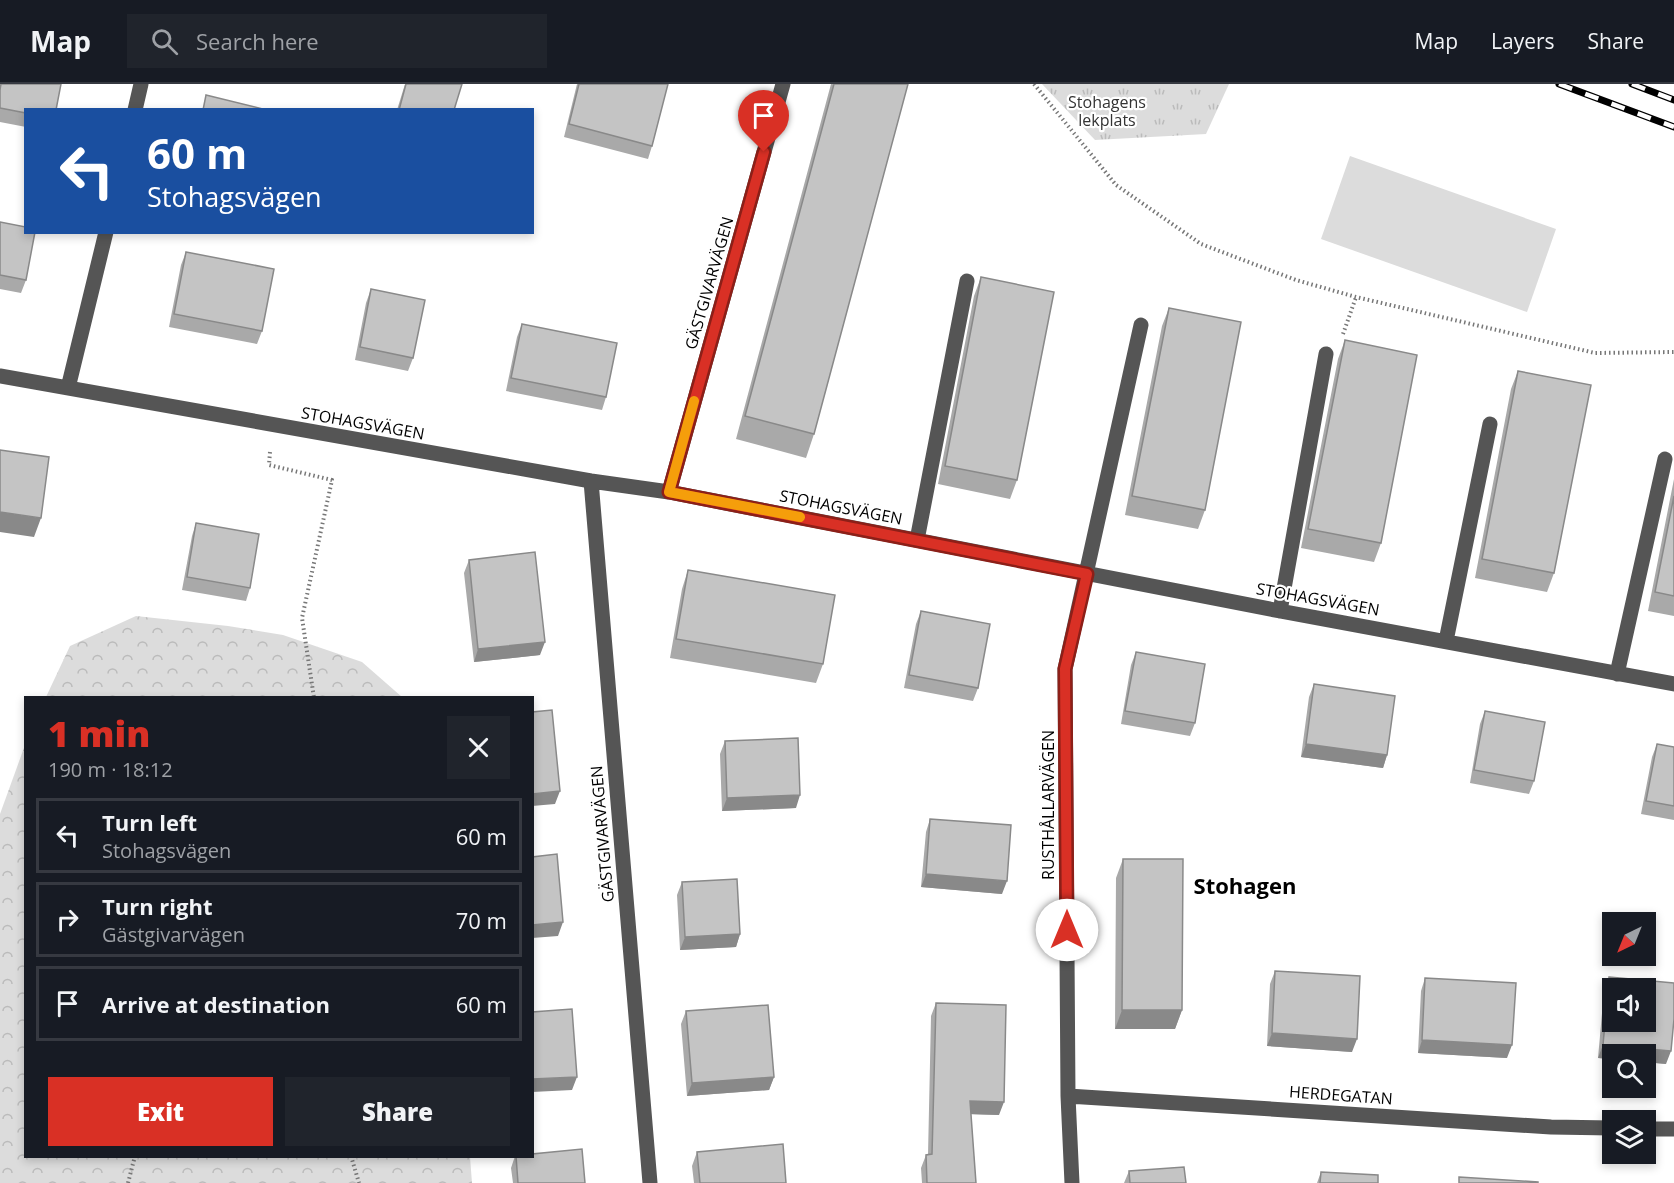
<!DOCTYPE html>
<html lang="en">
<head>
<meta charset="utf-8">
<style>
	body { margin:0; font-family:"Open Sans",sans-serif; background:#20242c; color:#f1f3f6; height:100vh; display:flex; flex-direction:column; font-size:22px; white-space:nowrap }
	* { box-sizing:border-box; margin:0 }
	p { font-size:20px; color:#9ea1a6 }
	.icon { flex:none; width:33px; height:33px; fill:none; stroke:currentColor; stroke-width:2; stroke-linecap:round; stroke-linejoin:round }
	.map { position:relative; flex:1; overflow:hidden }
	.panel { position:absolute; left:24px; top:612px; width:510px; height:462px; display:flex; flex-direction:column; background:#171b24; border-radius:0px; box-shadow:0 3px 9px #0003 }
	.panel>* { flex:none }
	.top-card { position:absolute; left:24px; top:24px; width:510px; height:126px; border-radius:0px; box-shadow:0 3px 9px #0003; background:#1a4fa0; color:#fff; overflow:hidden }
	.needle { width:39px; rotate:223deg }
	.tools { position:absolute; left:1602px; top:828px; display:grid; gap:12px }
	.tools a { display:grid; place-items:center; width:54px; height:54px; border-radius:0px; background:#171b24; box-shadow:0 3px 9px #0003; font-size:30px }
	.pin { position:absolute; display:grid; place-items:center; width:51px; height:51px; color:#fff; margin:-62px -26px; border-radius:50% 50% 50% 0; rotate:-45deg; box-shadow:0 0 6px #0007 }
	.pin .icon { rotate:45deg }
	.me { position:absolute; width:66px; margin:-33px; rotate:0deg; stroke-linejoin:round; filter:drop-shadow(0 0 4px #0008) }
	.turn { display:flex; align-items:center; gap:21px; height:126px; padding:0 24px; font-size:27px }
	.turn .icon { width:78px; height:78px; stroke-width:2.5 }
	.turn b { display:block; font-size:42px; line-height:51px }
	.round { display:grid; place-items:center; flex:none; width:63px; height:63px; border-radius:0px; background:#20242c }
	.headline { display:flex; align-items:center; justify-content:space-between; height:102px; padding:0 24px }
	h1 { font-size:36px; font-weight:800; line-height:45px; color:#d93025 }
	.button { display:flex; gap:12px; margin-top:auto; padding:12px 24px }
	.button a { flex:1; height:69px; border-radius:0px; background:#d93025; color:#fff; font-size:24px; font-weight:800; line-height:69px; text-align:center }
	.button a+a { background:#20242c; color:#f1f3f6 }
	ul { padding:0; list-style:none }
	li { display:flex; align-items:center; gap:18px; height:75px; margin:0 12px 9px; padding:0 12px; border:3px solid #363941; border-radius:0px }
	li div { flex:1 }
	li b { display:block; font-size:22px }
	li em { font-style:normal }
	header { display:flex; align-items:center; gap:36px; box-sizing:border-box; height:84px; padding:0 30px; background:#171b24; border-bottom:2px solid #363941 }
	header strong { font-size:28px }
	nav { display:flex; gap:33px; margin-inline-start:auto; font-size:21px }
	.search { width:420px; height:54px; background:#20242c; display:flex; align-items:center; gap:15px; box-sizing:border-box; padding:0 21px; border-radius:0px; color:#9ea1a6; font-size:22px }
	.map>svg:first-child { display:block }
	.green { fill:#dcdcdc }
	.forest { fill:url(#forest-crowns) }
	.park { fill:url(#park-tufts) }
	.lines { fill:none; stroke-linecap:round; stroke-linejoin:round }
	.path { stroke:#777; stroke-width:4; stroke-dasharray:1.5 3; stroke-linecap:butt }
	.minor { stroke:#555; stroke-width:15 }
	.rail-casing { stroke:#000; stroke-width:7 }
	.rail { stroke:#fff; stroke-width:4.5; stroke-dasharray:14; stroke-linecap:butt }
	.wall { fill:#a9a9a9 }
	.shaded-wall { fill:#898989 }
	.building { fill:#c4c4c4; stroke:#898989; stroke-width:1.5; fill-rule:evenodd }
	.route-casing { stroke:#8d1f18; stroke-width:15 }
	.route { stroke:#d93025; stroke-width:10 }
	.slow { stroke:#f59e0b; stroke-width:10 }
	.labels { text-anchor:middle; stroke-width:4.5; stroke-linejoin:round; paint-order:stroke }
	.park-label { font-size:16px; fill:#333; stroke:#fff }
	.street-label { font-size:16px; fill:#000; stroke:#fff }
	.district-label { font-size:22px; font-weight:bold; fill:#000; stroke:#fff }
</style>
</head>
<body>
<header>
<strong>Map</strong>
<div class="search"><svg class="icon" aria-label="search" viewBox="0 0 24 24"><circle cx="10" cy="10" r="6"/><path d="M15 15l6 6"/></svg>Search here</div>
<nav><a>Map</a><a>Layers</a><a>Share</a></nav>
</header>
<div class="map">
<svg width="1674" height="1099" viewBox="0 0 1674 1099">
	<defs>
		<pattern id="forest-crowns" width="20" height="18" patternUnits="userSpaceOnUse" patternTransform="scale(1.5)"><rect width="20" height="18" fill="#dcdcdc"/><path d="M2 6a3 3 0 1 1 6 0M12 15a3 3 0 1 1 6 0" fill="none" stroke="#bbb"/></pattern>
		<pattern id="park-tufts" width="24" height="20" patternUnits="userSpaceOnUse" patternTransform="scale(1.5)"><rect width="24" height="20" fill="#dcdcdc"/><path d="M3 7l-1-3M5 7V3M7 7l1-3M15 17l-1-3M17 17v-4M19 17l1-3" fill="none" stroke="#bbb"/></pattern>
	</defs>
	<rect width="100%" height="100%" fill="#fff"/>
	<path class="green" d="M1350 72 1556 145 1527 228 1321 155Z"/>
	<path class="forest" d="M136 532 228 542 283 551 362 578 402 613H46L70 562Z
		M25 661 26 1072 470 1073 472 1099H0V730Z"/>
	<path class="park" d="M1042 0H1229L1206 50 1095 56Z"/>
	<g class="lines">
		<path class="path" d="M1034 0 1116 101 1201 160 1296 196 1356 213 1595 269 1674 268
			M1343 250 1356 213
			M270 368 269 381 332 396 302 534 314 614
			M351 1072 359 1099
			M128 1099 135 1072"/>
		<path class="minor" d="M135 26 141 0
			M0 292 591 397 669 408 1280 527 1674 600
			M68 304 106 148
			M591 397 650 1099
			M669 408 783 0
			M917 456 967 197
			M1280 527 1326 270
			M1446 557 1490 340
			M1617 590 1665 375
			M1068 1012 1551 1043 1612 1044
			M1646 1045H1674
			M1072 1099 1068 1012 1065 585 1141 241"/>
		<defs>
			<path id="rail" d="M1559 0 1674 43
				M1632 0 1674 16"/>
		</defs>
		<use href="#rail" class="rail-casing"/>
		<use href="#rail" class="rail"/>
	</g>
	<path class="wall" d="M0 0H61L26 26V43L0 38Z
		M405 0H462L454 26H397Z
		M577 0H668L652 62 648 75 564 53Z
		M831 0H908L814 350 806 374 736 355Z
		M0 138 26 196 21 209 0 205Z
		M186 168 262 247 257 260 169 243 181 181Z
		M981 193 1017 396 1010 415 938 400 974 212Z
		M371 205 413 274 408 287 355 276 366 219Z
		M1169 224 1205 426 1198 445 1125 431 1162 242Z
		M522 240 606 313 602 326 506 307 517 253Z
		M1345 256 1381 459 1374 478 1301 464 1338 275Z
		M1518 287 1554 489 1547 508 1475 494 1511 305Z
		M1674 395V532L1648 527Z
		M196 439 250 504 246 517 182 506 192 452Z
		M469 476 540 571 474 578 464 489Z
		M688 486 823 580 816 599 670 574 682 505Z
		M921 527 978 604 973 617 904 604 916 540Z
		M1136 568 1195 639 1190 652 1121 640 1131 581Z
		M1314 600 1387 671 1383 684 1301 673 1309 613Z
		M1485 627 1534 697 1529 710 1470 699 1480 640Z
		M725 657 796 724 722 727 720 670Z
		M1657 660 1674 663V736L1641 730 1652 673Z
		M930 735 1002 810 921 803 926 748Z
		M1123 775 1182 926 1175 945H1115L1116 794Z
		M682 798 740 850 736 863 680 866 677 811Z
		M1275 887 1352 968 1267 962 1270 900Z
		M1609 893 1666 980 1598 974 1604 907Z
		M1425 894 1507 974 1418 969 1421 907Z
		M936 919 999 1031 971 1030 976 1099H922L921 1084 926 1071H928L931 932Z
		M686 927 774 993 769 1006 687 1012 681 940Z
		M697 1068 786 1099H694L692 1082Z
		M515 1072H532L585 1099H513L511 1084Z
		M1129 1087 1186 1099H1124Z
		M1321 1088 1378 1099H1317Z"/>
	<path class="shaded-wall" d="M0 428 41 434 34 453 0 448Z
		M545 558 540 571 474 578 478 565Z
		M1306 660 1387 671 1383 684 1301 673Z
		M560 707 555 720 532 722V710Z
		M800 711 796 724 722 727 727 714Z
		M926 790 1007 797 1002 810 921 803Z
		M563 838 558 852 532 854V841Z
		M740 850 736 863 680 866 685 853Z
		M1122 926H1182L1175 945H1115Z
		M1272 949 1357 955 1352 968 1267 962Z
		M1422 956 1512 961 1507 974 1418 969Z
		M1603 961 1671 967 1666 980 1646 978V970H1612V975L1598 974Z
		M577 993 572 1006 532 1008V995Z
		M774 993 769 1006 687 1012 692 999Z
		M970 1017 1004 1018 999 1031 965 1030Z"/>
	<path class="building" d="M1 0H61L56 26H26V29L0 24V6Z
		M406 0H462L454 26H399Z
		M579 0H668L652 62 569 40Z
		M834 0H908L814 350 745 332Z
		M206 11 263 25V26H203Z
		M0 138 26 143V148H35L26 196 0 191Z
		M186 168 274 185 262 247 174 230Z
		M981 193 1054 208 1017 396 945 382Z
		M371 205 425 216 413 274 360 263Z
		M1169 224 1241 238 1205 426 1132 412Z
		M522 240 617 259 606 313 511 294Z
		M1345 256 1417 271 1381 459 1308 445Z
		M1518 287 1591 301 1554 489 1482 475Z
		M0 366 49 373 41 434 0 428Z
		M1674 412V512L1655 508Z
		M196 439 259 450 250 504 187 493Z
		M535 468 545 558 478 565 469 476Z
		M688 486 835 511 823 580 676 555Z
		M921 527 990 540 978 604 909 591Z
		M1136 568 1205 580 1195 639 1125 627Z
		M1314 600 1395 612 1387 671 1306 660Z
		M552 626 560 707 532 710V628Z
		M1485 627 1545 638 1534 697 1474 686Z
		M798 654 800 711 727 714 725 657Z
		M1657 660 1674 663V722L1646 717Z
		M930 735 1011 741 1007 797 926 790Z
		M557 770 563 838 532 841V773Z
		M1123 775H1183L1182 926H1122Z
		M737 795 740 850 685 853 682 798Z
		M1275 887 1360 892 1357 955 1272 949Z
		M1609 893 1674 899V935L1671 967 1603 961ZM1612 904H1646V938H1612Z
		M1425 894 1516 899 1512 961 1422 956Z
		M936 919 1006 921 1004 1018 970 1017 976 1099H927L926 1071 932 1070Z
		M768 921 774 993 692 999 686 927Z
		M572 925 577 993 532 995V928Z
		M783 1060 786 1099H700L697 1068Z
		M582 1065 585 1099H518L516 1072H532V1070Z
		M1184 1083 1186 1099H1130L1129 1087Z
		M1321 1088 1378 1091V1099H1320Z
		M1459 1093 1538 1098V1099H1459Z"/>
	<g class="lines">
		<defs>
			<path id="route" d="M764 68 669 408 1087 490 1065 585 1067 846"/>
		</defs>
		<use href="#route" class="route-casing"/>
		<use href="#route" class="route"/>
		<path class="slow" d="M694 317 669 408 800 433"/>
	</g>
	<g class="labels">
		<g class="park-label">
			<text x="1107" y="24">Stohagens<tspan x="1107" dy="18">lekplats</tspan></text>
		</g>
		<g class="street-label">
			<text transform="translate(709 199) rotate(-74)" y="6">GÄSTGIVARVÄGEN</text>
			<text transform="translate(363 339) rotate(10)" y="6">STOHAGSVÄGEN</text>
			<text transform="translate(841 423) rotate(11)" y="6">STOHAGSVÄGEN</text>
			<text transform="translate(1318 515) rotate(10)" y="6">STOHAGSVÄGEN</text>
			<text transform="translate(1048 721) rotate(-90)" y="6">RUSTHÅLLARVÄGEN</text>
			<text transform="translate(602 750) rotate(-95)" y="6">GÄSTGIVARVÄGEN</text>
			<text transform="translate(1341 1011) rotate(4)" y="6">HERDEGATAN</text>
		</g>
		<g class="district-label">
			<text x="1245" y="810">Stohagen</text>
		</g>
	</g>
</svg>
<div class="tools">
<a><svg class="needle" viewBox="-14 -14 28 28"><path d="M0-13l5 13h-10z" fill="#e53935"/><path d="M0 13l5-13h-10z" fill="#9ea1a6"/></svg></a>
<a><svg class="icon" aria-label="sound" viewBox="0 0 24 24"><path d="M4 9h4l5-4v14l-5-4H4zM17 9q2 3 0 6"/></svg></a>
<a><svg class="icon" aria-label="search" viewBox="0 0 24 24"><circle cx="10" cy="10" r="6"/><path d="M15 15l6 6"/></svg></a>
<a><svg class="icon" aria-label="layers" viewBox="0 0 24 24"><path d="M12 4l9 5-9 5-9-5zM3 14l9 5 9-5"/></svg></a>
</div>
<div class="pin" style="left:764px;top:68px;background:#d93025"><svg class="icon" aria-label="arrive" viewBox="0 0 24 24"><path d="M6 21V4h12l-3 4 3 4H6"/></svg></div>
<svg class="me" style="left:1067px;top:846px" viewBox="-20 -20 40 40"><circle r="19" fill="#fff"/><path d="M0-13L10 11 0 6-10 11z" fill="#d93025"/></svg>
<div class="top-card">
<div class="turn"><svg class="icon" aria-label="left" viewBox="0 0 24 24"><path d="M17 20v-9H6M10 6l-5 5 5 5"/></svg><div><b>60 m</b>Stohagsvägen</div></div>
</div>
<section class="panel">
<div class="headline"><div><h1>1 min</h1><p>190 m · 18:12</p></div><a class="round"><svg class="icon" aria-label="close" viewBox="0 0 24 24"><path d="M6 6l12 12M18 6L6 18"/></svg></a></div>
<ul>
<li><svg class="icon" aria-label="left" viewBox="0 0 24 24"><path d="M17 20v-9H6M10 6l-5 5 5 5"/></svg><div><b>Turn left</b><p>Stohagsvägen</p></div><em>60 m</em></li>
<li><svg class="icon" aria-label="right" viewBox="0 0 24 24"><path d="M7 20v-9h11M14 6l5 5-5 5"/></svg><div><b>Turn right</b><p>Gästgivarvägen</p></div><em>70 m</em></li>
<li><svg class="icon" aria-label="arrive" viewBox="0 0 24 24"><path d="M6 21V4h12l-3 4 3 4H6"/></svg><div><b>Arrive at destination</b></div><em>60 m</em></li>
</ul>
<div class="button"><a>Exit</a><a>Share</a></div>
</section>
</div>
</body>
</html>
